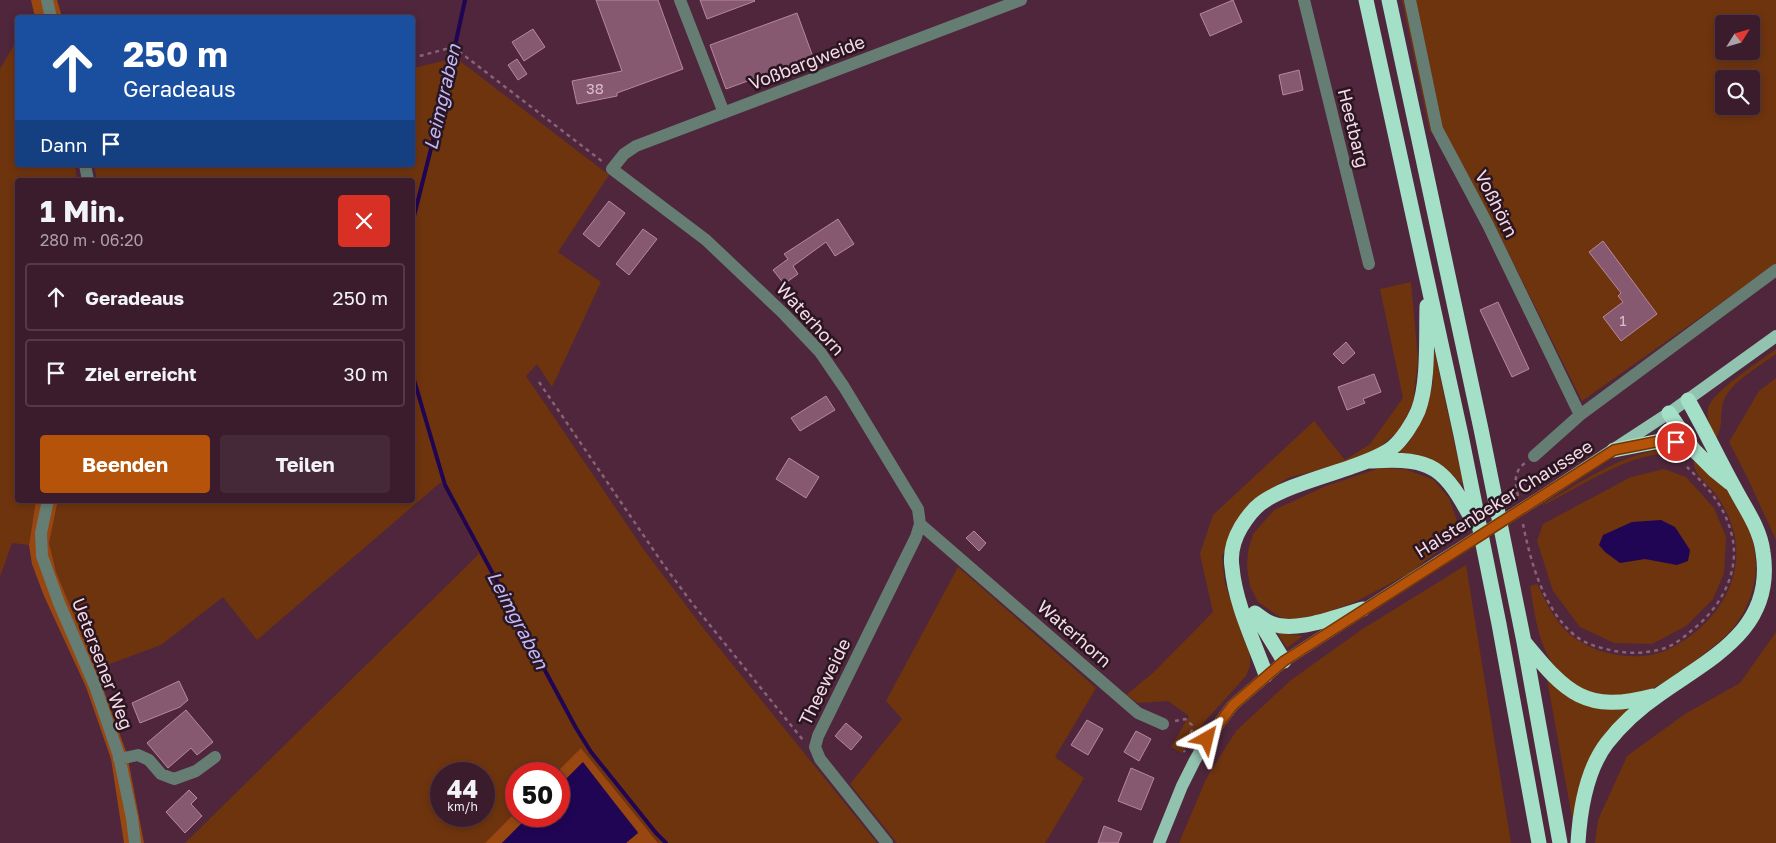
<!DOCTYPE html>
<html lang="de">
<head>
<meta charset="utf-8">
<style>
	body { margin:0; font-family:"Golos Text",sans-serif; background:#462938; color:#f1f3f6; height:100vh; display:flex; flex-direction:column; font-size:19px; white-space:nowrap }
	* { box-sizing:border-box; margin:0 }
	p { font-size:16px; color:#aca1a9 }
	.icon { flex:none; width:28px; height:28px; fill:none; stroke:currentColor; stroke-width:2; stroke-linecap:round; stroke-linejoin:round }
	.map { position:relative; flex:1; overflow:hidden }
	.details { position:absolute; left:15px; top:178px; width:400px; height:325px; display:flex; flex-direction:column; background:#3b1c2c; border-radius:5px; box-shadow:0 2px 8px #0003,0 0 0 1px #543a48 }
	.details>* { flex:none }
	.guide { position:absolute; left:15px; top:15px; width:400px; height:152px; border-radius:5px; box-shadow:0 2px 8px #0003,0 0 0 1px #543a48; background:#1a4fa0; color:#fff; overflow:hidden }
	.needle { width:32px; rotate:53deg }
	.buttons { position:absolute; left:1715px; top:15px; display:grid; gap:10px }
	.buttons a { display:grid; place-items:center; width:45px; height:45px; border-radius:5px; background:#3b1c2c; box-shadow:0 2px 8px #0003,0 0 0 1px #543a48; font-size:25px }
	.speed { position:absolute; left:430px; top:762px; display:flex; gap:10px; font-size:25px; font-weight:700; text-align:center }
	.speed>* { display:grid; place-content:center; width:65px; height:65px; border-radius:50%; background:#3b1c2c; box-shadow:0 2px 8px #0003,0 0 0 1px #543a48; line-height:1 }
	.speed small { font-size:12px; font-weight:400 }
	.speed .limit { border:8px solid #d22; background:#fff; color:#111 }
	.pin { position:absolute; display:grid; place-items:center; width:42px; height:42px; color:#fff; margin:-21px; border:2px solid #fff; border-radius:50%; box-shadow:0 1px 5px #0007 }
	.me { position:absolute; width:55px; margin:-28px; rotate:37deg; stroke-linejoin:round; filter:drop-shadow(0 0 4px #0008) }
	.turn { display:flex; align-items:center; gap:18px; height:105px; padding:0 25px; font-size:22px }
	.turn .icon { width:65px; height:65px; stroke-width:2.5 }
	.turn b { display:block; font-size:35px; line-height:42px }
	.then { display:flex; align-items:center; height:48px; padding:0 25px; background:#0003; gap:10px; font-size:19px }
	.round { display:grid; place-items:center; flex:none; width:52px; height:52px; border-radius:5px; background:#462938 }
	.summary { display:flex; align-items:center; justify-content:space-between; height:85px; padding:0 25px }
	h1 { font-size:30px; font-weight:700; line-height:38px }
	.action { display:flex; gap:10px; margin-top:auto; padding:10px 25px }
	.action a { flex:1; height:58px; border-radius:5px; background:#b45309; color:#fff; font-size:20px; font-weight:700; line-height:58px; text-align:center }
	.action a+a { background:#462938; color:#f1f3f6 }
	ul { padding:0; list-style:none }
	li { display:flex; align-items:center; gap:15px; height:68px; margin:0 10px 8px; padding:0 15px; border:2px solid #543a48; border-radius:5px }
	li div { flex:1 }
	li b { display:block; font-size:19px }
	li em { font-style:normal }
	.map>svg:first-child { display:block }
	.green { fill:#6e340e; fill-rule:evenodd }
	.forest { fill:#984710 }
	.water { fill:#200554 }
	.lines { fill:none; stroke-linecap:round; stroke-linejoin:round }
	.stream { stroke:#200554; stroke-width:4 }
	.building { fill:#875970; stroke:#b8879f }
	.path { stroke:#886376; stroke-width:2.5; stroke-dasharray:4 4; stroke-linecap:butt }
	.minor { stroke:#657d73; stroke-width:12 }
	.major { stroke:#92c3b0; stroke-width:12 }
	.highway { stroke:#a4dfc8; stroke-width:15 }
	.major-bridge { stroke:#92c3b0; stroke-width:12 }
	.route-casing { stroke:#753606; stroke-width:12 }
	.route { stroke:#b45309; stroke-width:9 }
	.labels { text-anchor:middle; stroke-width:5; stroke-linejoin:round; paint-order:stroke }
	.number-label { font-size:15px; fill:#dabac9 }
	.street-label { font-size:18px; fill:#f6dae7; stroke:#291620 }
	.water-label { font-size:19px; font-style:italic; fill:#bfb9fc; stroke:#291620 }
</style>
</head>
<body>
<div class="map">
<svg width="1776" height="843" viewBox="0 0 1776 843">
	<rect width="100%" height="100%" fill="#4f263b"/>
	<path class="green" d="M1402 0H1776V264L1582 401 1490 216 1441 130 1430 132ZM1724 24H1751V51H1724ZM1724 79H1751V106H1724Z
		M17 40 18 165H75L77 180H18V500H36L29 545 12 543 0 577V69Z
		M456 58 609 175 558 252 601 282 552 387 537 364 526 376 644 550 707 633 877 843H658L581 748 555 774H516V812L485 843H185L479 554 441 482 257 640 223 597 161 645 96 669 56 572 49 543 58 500H412V180H97L94 165H412L413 68ZM441 774H484V816H441Z
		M1411 282 1418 360 1413 403 1400 430 1376 450 1341 464 1288 478 1252 501 1233 526 1222 557 1225 584 1250 655V666L1246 676 1206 720 1182 753 1171 747 1189 716 1168 701 1138 703 1126 695 1154 672 1213 612 1200 554 1213 515 1314 421 1345 460 1370 444 1403 398 1380 289Z
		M1433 344 1463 483 1461 484C1445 464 1421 452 1394 454L1409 442 1422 420 1433 383Z
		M1776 349V354C1761 365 1730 383 1724 400 1719 412 1724 427 1716 438 1711 428 1706 419 1708 408 1713 391 1760 361 1776 349Z
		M1776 378V540L1748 479 1729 442 1759 391Z
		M1664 449H1675L1692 456 1685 460C1675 457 1665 453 1654 455 1619 460 1576 489 1544 505L1543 504C1581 482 1620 455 1664 449Z
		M1694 461C1703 468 1713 475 1721 483 1757 523 1770 578 1736 624 1725 639 1708 651 1693 662 1678 672 1662 686 1645 691 1620 699 1586 699 1566 680 1539 653 1536 622 1530 586L1537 584C1547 604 1557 626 1576 639 1600 656 1640 662 1667 650 1698 636 1727 606 1734 573 1741 543 1732 515 1713 491 1706 482 1693 474 1694 461Z
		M1380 468 1405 469 1434 480 1449 498 1461 532 1410 573 1355 602 1315 617 1295 621 1280 617 1258 602 1250 586 1247 567 1248 551 1253 534 1274 510 1326 486Z
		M1664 469 1686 477 1714 508 1726 537 1724 573 1713 599 1686 626 1652 644 1614 643 1580 627 1553 591 1537 541 1543 524 1631 477Z
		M1466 565 1511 843H1179L1206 779 1236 731 1291 680 1361 630Z
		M958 567 1096 688 1055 757 1084 778 1045 843H897L850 784 902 719 886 701Z
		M1776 632V843H1595L1598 820 1627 756 1685 714 1740 683Z
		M1277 633 1303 636 1287 648Z
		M1547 679 1635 706 1619 720 1573 823Z"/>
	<path class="forest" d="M31 0H57L62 17H35Z
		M36 500H58L49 543 56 572 96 669 127 754 144 843H124L111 759 86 687 44 596 32 564 29 545Z
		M581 748 658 843H626L638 832 582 763 559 786V774H555Z
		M516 812V816H529L502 843H485Z"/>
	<path class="water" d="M1661 520 1675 527 1690 550 1688 561 1677 565 1645 559 1620 563 1605 552 1599 545 1603 535 1632 522Z
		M583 762 638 833 626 843H502L529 816H559V786Z"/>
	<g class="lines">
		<path class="stream" d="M412 224 442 105 465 0
			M412 373 445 485 576 728 591 752 656 833 666 843"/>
	</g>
	<path class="building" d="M596 0H658L683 69 617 93V96L577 104 572 81 622 71Z
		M700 0H754L755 1 707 19Z
		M1233 0 1242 22 1210 36 1200 14Z
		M797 13 813 57 726 89 710 45Z
		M533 29 545 47 524 61 512 42Z
		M517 59 527 74 518 80 508 65Z
		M1299 70 1303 90 1283 95 1279 75Z
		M609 201 625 213 599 247 583 234Z
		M838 219 854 244 835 256 826 242 793 266 798 274 784 284 773 270 788 259 784 254Z
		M643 229 657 239 629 275 616 264Z
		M1603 241 1657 314 1621 341 1603 317 1623 302 1618 296 1621 293 1589 252Z
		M1498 302 1529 369 1512 377 1480 310Z
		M1346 342 1355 353 1343 364 1333 354Z
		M1374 374 1381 392 1363 399 1365 403 1347 410 1338 387Z
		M826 396 835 410 800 431 791 418Z
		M789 458 819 477 806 498 776 479Z
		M974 531 986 543 979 551 966 538Z
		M179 681 188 700 180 707 140 723 132 703Z
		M186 710 213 742 197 755 191 748 168 768 147 743Z
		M1087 720 1103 729 1088 755 1071 745Z
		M846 723 862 737 851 750 835 736Z
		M1136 731 1151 739 1139 761 1124 752Z
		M1131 768 1154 778 1141 810 1118 801Z
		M189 790 197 798 191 804 202 816 185 833 166 812Z
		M1104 826 1122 833 1118 843H1098Z"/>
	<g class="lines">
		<path class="path" d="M412 58 446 49 461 53 603 162
			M539 382 663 564 692 603 803 740
			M1518 496C1515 483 1513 472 1525 463
			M1523 524C1530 560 1543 607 1572 633 1582 642 1593 646 1606 649 1624 654 1644 654 1662 649 1673 646 1683 638 1691 631 1721 608 1742 570 1731 532 1724 505 1706 485 1687 467
			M1175 721 1185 719 1192 725V730L1182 748 1185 752"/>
		<path class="minor" d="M47 0 51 18
			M680 0 724 113
			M1021 0 636 146 624 154 612 169 706 240 784 314 820 352 844 387 918 509 920 524 1138 713 1163 724
			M1304 0 1369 264
			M1410 0 1437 129 1488 225 1580 415
			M85 165 88 180
			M1534 456 1580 415 1776 270
			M48 500 41 533 42 556 59 603 95 686 119 756 132 818 135 843
			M119 759 138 755 149 760 161 774 174 779 196 771 215 757
			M887 843 820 759 815 747 818 736 916 537 920 524"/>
		<path class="major" d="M1542 496 1669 413 1776 336
			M1159 843 1182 786 1194 762 1207 739 1233 705 1284 661 1438 562"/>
		<path class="highway" d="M1366 0 1461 435 1499 624 1539 843
			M1389 0 1481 429 1524 642 1560 843
			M1669 413 1693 449
			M1614 450 1660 441 1676 442 1693 449 1714 470 1730 483
			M1372 461C1434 457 1444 468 1473 521
			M1255 613C1259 616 1263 619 1268 622 1293 635 1337 616 1363 609
			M1257 617 1284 661
			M1525 643C1566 693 1586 714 1653 696
			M1266 675C1254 642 1235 603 1232 567 1230 554 1234 539 1241 527 1246 519 1252 510 1260 504 1280 488 1326 476 1351 467 1365 462 1380 457 1392 448 1402 440 1413 423 1418 411 1429 383 1426 337 1427 306
			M1578 843C1580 810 1587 769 1607 743 1621 725 1641 707 1660 694 1712 657 1775 629 1763 552 1760 528 1745 508 1734 487 1718 458 1704 428 1688 400"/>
		<path class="major-bridge" d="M1438 562 1542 496"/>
	</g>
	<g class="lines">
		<defs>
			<path id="route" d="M1207 739 1233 705 1284 661 1614 450 1660 441 1676 442"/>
		</defs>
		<use href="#route" class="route-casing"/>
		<use href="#route" class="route"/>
	</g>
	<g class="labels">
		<g class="number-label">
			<text x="595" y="94">38</text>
			<text x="1623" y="326">1</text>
		</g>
		<g class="street-label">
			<text transform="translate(807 63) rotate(-21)" y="6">Voßbargweide</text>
			<text transform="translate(1353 128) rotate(76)" y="6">Heetbarg</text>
			<text transform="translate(1496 204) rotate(63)" y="6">Voßhörn</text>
			<text transform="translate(810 319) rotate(48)" y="6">Waterhorn</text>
			<text transform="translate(1504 499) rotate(-32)" y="6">Halstenbeker Chaussee</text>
			<text transform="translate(1074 634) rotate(41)" y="6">Waterhorn</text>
			<text transform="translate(102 664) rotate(69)" y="6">Uetersener Weg</text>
			<text transform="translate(825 682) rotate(-64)" y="6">Theeweide</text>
		</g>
		<g class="water-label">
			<text transform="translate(442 97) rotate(-77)" y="7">Leimgraben</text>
			<text transform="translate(518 620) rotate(62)" y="7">Leimgraben</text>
		</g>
	</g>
</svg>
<div class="buttons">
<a><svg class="needle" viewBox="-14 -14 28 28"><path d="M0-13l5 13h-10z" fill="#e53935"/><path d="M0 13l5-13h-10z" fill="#aca1a9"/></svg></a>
<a><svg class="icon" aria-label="search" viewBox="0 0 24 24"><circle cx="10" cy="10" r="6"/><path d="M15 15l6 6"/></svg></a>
</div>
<div class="speed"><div>44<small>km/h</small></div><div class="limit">50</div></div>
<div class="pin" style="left:1676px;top:442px;background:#d93025"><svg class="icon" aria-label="arrive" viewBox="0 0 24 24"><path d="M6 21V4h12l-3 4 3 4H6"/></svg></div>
<svg class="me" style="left:1207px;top:739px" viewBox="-20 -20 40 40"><path d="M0-17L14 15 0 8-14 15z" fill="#b45309" stroke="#fff" stroke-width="4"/></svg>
<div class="guide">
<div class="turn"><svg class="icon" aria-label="ahead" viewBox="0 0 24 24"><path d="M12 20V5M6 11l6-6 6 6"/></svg><div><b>250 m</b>Geradeaus</div></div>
<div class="then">Dann<svg class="icon" aria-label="arrive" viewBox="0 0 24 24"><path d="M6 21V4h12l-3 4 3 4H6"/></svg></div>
</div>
<section class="details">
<div class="summary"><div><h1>1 Min.</h1><p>280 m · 06:20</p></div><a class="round" style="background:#d93025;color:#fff"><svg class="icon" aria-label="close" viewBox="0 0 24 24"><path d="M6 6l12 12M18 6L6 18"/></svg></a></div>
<ul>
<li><svg class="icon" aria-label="ahead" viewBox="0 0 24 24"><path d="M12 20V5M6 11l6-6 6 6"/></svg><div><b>Geradeaus</b></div><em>250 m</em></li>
<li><svg class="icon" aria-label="arrive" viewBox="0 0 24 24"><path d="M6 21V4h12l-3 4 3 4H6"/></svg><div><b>Ziel erreicht</b></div><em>30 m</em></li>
</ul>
<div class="action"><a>Beenden</a><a>Teilen</a></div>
</section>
</div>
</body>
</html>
